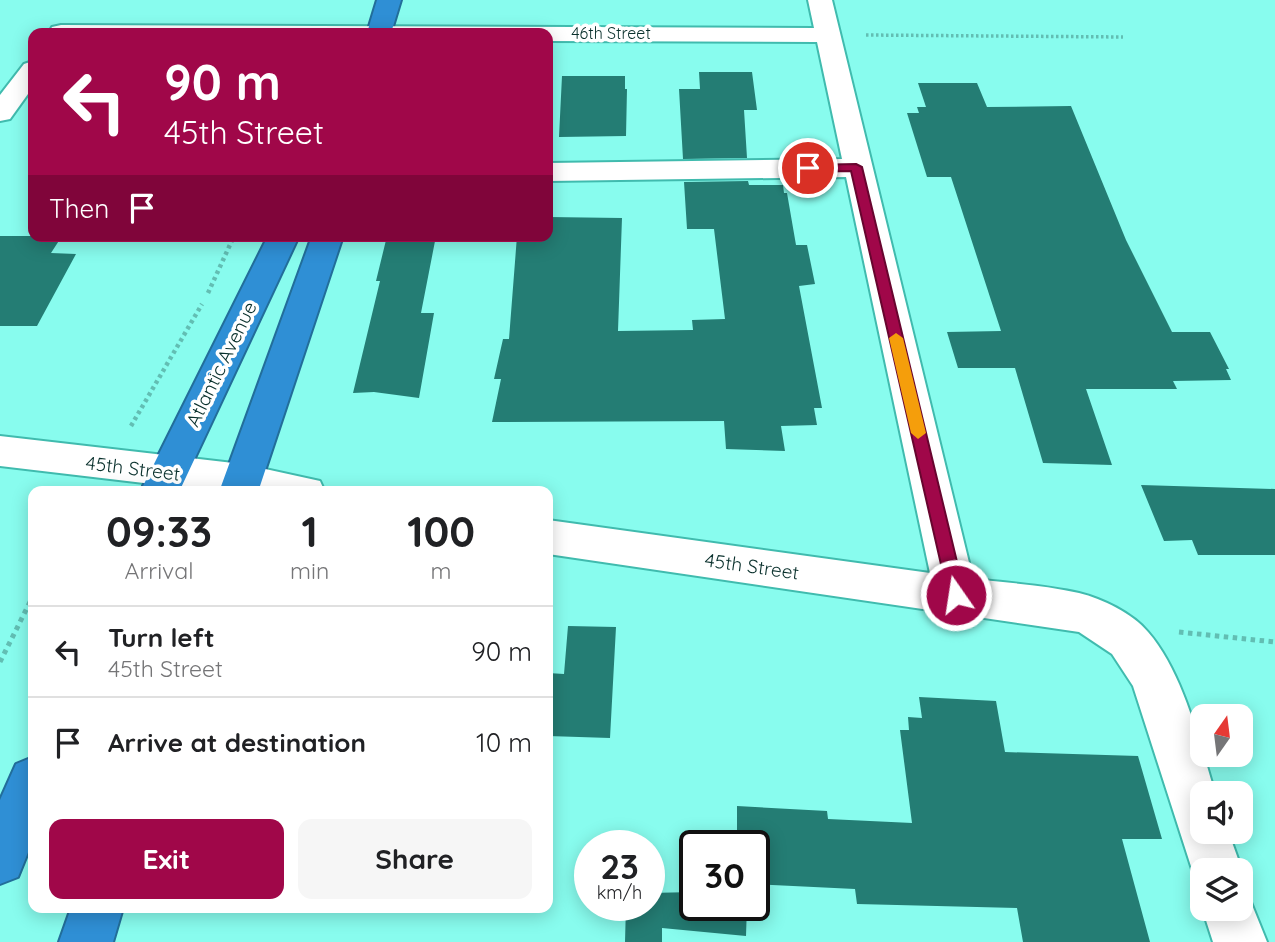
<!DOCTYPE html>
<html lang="en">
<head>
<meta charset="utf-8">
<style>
	body { margin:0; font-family:Quicksand,sans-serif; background:#f6f6f6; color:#202124; height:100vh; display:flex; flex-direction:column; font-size:26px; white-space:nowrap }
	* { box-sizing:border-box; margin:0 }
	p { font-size:23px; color:#757577 }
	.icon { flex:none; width:38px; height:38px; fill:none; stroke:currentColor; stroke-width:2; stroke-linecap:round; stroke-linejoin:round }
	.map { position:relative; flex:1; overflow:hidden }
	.side { position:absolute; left:28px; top:486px; width:525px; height:427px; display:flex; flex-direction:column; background:#fff; border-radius:14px; box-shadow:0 4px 18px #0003 }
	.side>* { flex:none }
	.hud { position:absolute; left:28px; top:28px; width:525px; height:214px; border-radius:14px; box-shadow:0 4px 18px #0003; background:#a00749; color:#fff; overflow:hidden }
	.needle { width:46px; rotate:14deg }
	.tools { position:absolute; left:1190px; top:704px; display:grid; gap:14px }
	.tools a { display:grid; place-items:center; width:63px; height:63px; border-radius:14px; background:#fff; box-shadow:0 4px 18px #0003; font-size:35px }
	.speed { position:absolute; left:574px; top:830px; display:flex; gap:14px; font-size:35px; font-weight:700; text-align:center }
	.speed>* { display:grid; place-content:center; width:91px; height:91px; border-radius:50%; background:#fff; box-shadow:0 4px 18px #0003; line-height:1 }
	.speed small { font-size:18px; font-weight:400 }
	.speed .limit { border:4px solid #111; border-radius:10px; background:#fff; color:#111 }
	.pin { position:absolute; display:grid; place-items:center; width:60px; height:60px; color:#fff; margin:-30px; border:4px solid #fff; border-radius:50%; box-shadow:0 2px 7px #0007 }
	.me { position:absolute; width:77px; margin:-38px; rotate:347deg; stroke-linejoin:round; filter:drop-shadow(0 0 5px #0008) }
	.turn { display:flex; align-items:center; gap:24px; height:147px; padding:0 21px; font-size:32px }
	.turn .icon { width:91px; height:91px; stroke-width:2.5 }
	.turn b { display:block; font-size:49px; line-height:60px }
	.then { display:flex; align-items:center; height:66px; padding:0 21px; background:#0003; gap:14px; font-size:26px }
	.eta { display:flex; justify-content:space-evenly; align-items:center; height:119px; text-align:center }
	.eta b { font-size:42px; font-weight:800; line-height:49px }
	.cta { display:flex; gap:14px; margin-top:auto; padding:14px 21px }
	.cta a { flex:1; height:80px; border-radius:14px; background:#a00749; color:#fff; font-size:28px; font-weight:800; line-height:80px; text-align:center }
	.cta a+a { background:#f6f6f6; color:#202124 }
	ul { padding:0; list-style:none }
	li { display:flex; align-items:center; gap:21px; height:91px; padding:0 21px; border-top:2px solid #e0e0e0 }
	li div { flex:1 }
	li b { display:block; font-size:26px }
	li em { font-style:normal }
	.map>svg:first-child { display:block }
	.building { fill:#247d74 }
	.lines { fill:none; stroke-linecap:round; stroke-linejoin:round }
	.street-casing { stroke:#40bbae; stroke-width:4 }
	.highway-casing { stroke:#226e9a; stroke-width:4 }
	.path-far2 { stroke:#62beb3; stroke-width:3.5; stroke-dasharray:2.5 2.5; stroke-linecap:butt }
	.path-far1 { stroke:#62beb3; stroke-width:4.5; stroke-dasharray:3.5 3.5; stroke-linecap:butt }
	.path { stroke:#62beb3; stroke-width:5; stroke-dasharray:4.5 4.5; stroke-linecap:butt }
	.street { fill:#fff; fill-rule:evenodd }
	.highway { fill:#2f8fd5; fill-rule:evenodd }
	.route { fill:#a00749; stroke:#68052f; stroke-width:2 }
	.slow { fill:#f59e0b }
	.labels { text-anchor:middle; stroke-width:7; stroke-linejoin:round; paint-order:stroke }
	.far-street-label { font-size:16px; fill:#09302c; stroke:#fff }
	.street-label { font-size:19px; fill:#09302c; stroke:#fff }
</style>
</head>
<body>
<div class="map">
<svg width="1275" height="942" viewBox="0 0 1275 942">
	<rect width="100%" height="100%" fill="#88fcee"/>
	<path class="building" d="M699 72H752L757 110H744L747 158 683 159 679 89H700Z
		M562 76H625V89H627L626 136 559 137Z
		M918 83H977L987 107 1071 106 1126 240 1172 332H1210L1229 369H1226L1231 380 1173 381 1177 389H1086L1112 465 1043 463 1015 368H958L947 332 1001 331 951 177H927L907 113H919L917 107H926Z
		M748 181 749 185H783L784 193H787L796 245H807L815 284 799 286 822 408H814L817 425 781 426 785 451 726 449 724 421 492 422 501 379H494L503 339H509L517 236H548V217L622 218 618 331 693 330 692 320 725 319 714 229H687L684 182Z
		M0 236H62L51 253 76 254 37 326H0Z
		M387 236H436L421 313H434L419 398 374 392 353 393 380 281H376Z
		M1141 485 1275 489V555H1198L1192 540 1164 541Z
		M568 626 616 627 610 738 548 736V673L564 674Z
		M919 697 996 701 1005 752 1138 756 1162 839H1122L1150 942H1023L1017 908 857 904 855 889 754 884V845H737V806L827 811 828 819 912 823 900 730H909L908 717 922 718Z
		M695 892V905H747L746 936 662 928V942H625L626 905H649V893Z"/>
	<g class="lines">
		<defs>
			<path id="street" d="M808 0H832L973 579C1008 583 1045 585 1079 593 1103 599 1132 613 1148 632 1183 672 1200 744 1215 793H1202V831H1228L1242 870 1241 872 1202 870V890L1198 888 1133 686 1112 654 1079 632 548 554V520L930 573 846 177 548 181V163L842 159 817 42 548 41V33L49 32 52 27 61 25 814 28Z
				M33 61V87L10 119 0 121V95L24 64Z
				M0 436 242 464 320 481 325 492H220L0 466Z
				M1241 887 1246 890 1267 942H1213L1202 908V907L1241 908Z"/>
			<path id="highway" d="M377 0H401L391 33H367Z
				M268 236H299L179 492H140Z
				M312 236H343L258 492H219Z
				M33 757V840L18 877 0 884V800L16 764Z
				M71 908H123L113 942H59Z"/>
		</defs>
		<use href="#street" class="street-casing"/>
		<use href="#highway" class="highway-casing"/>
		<path class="path-far2" d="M866 35 1123 37"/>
		<path class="path-far1" d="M208 293 234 236
			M131 426 202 304"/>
		<path class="path" d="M1179 632 1275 642
			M0 662 33 596"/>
		<use href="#street" class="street"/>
		<use href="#highway" class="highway"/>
	</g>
	<path class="route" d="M856 164 862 167 965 595 956 602 948 595 851 171 808 172 803 168 808 165Z"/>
	<path class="slow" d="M896 333 903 338 926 433 918 439 911 433 889 338Z"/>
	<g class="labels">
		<g class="far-street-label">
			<text x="611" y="39">46th Street</text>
		</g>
		<g class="street-label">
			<text transform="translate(221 364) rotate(-64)" y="7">Atlantic Avenue</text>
			<text transform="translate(133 468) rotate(7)" y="7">45th Street</text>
			<text transform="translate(752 566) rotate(8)" y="7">45th Street</text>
		</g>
	</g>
</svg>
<div class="tools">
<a><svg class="needle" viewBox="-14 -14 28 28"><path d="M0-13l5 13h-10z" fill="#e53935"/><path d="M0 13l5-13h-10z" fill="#757577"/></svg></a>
<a><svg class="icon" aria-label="sound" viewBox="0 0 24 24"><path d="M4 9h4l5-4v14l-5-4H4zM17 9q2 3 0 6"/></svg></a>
<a><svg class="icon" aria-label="layers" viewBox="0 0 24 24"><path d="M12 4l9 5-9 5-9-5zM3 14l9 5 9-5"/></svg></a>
</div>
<div class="speed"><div>23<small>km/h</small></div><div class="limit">30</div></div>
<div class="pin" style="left:808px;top:168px;background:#d93025"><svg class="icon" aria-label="arrive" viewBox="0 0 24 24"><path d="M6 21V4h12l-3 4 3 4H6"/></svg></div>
<svg class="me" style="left:956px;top:595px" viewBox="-20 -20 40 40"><circle r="17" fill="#a00749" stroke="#fff" stroke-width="3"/><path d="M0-11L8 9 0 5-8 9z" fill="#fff"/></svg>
<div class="hud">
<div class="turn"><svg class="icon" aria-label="left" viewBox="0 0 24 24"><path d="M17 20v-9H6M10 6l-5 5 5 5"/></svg><div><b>90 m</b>45th Street</div></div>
<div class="then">Then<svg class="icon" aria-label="arrive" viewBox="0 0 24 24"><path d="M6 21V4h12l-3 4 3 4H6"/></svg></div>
</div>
<section class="side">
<div class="eta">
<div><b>09:33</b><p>Arrival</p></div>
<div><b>1</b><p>min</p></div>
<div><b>100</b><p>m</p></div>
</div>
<ul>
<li><svg class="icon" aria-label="left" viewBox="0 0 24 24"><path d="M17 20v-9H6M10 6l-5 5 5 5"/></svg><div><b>Turn left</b><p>45th Street</p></div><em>90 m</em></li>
<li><svg class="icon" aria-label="arrive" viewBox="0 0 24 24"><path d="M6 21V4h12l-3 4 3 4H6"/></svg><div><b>Arrive at destination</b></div><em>10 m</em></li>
</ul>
<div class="cta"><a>Exit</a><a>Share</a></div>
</section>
</div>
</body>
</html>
